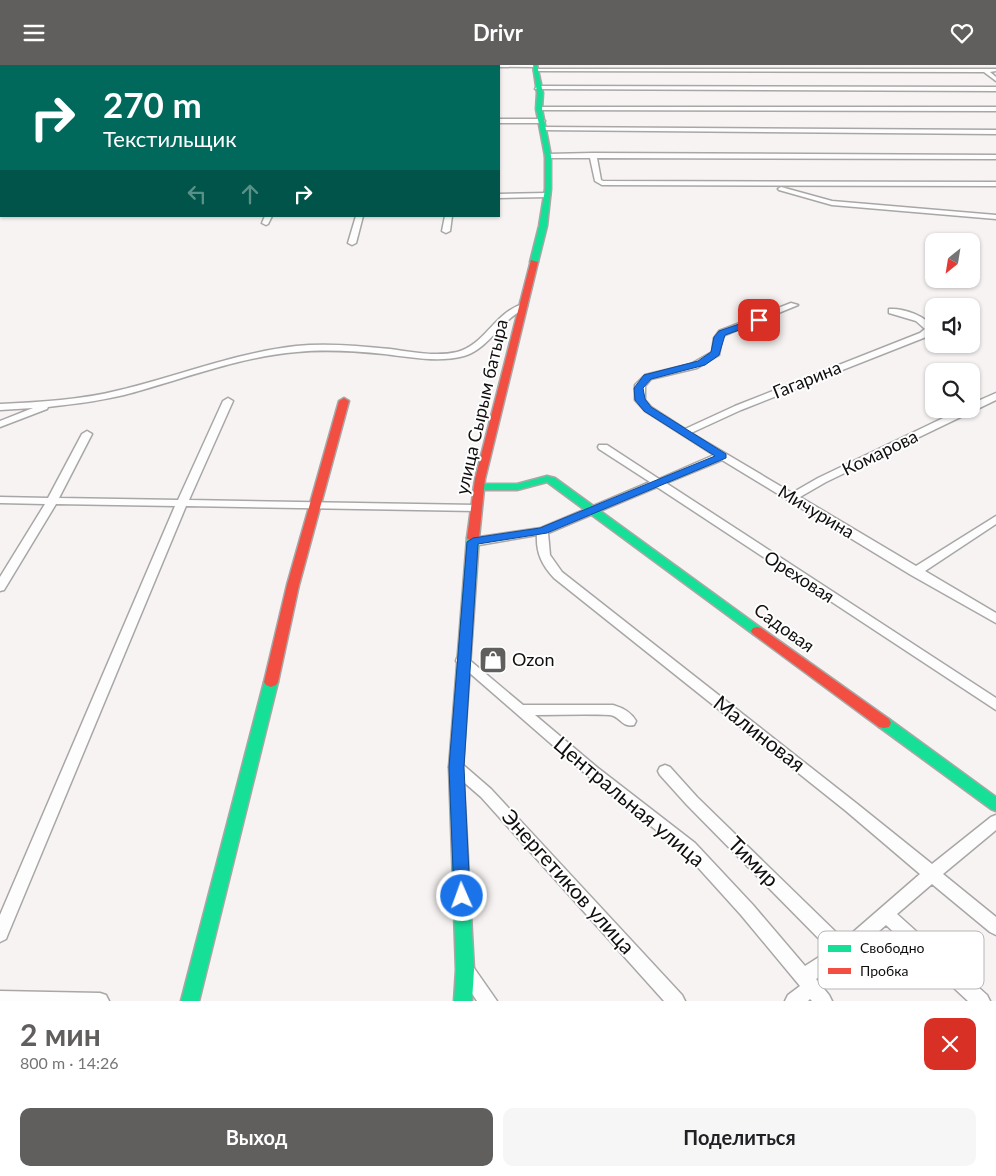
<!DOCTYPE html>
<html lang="ru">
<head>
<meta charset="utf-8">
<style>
	body { margin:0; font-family:Lato,sans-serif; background:#f6f6f6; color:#202124; height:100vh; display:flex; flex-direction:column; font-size:19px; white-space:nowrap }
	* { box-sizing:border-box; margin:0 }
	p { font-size:16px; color:#757577 }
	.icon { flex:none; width:28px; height:28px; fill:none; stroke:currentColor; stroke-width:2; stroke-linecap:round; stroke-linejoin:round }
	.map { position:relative; height:936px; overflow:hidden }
	.drawer { display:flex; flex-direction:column; background:#fff; flex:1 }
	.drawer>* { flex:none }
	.guide { position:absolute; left:0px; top:0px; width:500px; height:152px; box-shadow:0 1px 4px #0004; background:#00695c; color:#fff; overflow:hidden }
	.needle { width:32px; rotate:210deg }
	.buttons { position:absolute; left:925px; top:168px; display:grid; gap:10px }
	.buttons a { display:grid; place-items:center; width:55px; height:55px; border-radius:10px; background:#fff; box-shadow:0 1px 4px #0004; font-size:25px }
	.pin { position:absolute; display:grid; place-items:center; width:42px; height:42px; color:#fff; margin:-21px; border-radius:10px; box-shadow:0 2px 8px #0006 }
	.me { position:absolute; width:55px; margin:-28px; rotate:358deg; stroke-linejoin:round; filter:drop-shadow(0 0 4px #0008) }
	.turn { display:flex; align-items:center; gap:18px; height:105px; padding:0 20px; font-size:22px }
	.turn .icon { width:65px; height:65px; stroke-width:2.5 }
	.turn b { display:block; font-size:35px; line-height:42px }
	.lanes { display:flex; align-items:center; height:48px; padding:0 20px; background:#0003; justify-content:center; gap:25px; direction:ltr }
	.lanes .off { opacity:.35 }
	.round { display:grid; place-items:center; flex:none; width:52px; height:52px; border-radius:10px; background:#f6f6f6 }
	.overview { display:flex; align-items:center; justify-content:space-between; height:85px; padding:0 20px }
	h1 { font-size:30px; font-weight:700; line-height:38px; color:#615f5e }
	.action { display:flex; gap:10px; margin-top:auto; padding:10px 20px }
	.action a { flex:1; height:58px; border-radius:10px; background:#615f5e; color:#fff; font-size:20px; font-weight:700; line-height:58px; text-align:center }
	.action a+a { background:#f6f6f6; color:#202124 }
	header { display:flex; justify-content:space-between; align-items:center; height:65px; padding:0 20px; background:#615f5e; color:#fff; font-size:22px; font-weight:700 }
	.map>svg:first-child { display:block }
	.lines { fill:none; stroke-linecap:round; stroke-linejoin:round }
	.street-casing { stroke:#a9a7a6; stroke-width:3 }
	.fast-casing { stroke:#a9a7a6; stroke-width:3 }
	.jam-casing { stroke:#a9a7a6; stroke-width:3 }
	.street { fill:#fefdfd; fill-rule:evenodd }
	.fast { fill:#16e098; fill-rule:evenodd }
	.jam { fill:#f24e42; fill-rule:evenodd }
	.route { fill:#1a73e8; stroke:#114b97 }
	.labels { text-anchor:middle; stroke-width:4; stroke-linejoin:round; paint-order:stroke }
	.street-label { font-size:18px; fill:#110f0e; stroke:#fff }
	.poi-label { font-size:18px; fill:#110f0e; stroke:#fff; text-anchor:start }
	.near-street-label { font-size:21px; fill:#110f0e; stroke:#fff }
	.key { fill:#fff; stroke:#b8b7b7; stroke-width:1 }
	.key-label { font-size:14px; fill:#110f0e }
</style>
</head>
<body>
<header><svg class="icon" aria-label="menu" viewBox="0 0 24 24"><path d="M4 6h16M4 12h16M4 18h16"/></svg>Drivr<svg class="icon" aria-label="heart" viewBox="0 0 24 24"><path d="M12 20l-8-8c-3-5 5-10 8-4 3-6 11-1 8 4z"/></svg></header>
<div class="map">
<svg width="996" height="936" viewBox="0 0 996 936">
	<rect width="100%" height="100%" fill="#f6f3f2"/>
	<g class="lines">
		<defs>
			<path id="street" d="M118 0H537V1L535 2Z
				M536 4H996V6L990 7 996 12V16L984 7 534 6Z
				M537 21 996 22V26L535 24Z
				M539 42H996V46L537 45Z
				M499 54H542L545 56 542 58H499Z
				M543 62 996 65V69L541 65Z
				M593 88 996 90V94L597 93 601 115 603 116 996 117V121L602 120 595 116 590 93H548L545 91 548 89Z
				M781 122 832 136 996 150V154L832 140 779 125 778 124Z
				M499 129 547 128 550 130 547 132 499 133Z
				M265 151H272L268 159 266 160 262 158Z
				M356 151H363L356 178 352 180 348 178Z
				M445 151H452L450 166 446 168 442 166Z
				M791 238 798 240 725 270 722 273 719 290 697 303 651 314 645 321V335L651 342 685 364 735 341 920 268 925 264 916 256 889 248V244C903 243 928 251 934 265L926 272 741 345 691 368 792 428 818 413 962 344H971V339L996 328V335L826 417 800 432 916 501 996 451V459L925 506 996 548V558L911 510 722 395 666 418 996 633V645L657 422 548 468 550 490 562 507 856 738 932 799 991 752 996 750V765L943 809 996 852V870L990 867 932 819 897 849 987 930 990 936H968L886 860 849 892 816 914 829 930 832 936H812L810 934 808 936H785L788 930 800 921 741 850 685 788 588 711 456 596 457 593H467L523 640H613C623 643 631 647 636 656L634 660C622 663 620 651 610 650 585 649 560 650 535 650L598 703 695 778 753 840 805 901 830 885 687 740 660 710 658 706 660 702 665 700 670 702 697 732 844 875 920 809 846 746 554 513C542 500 536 488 537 470L473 481 467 477 473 473 541 463 650 417 599 384 598 382 599 380H607L659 414 714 390 645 346 635 335V320L645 310 691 299 712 287 714 273 719 266Z
				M523 239 527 241 526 243C501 254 490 283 464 291 438 298 410 292 384 289 355 286 326 284 297 287 237 292 181 315 124 330 99 336 74 339 48 342L47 344 0 362V356L33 343 0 345V339C40 337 81 335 120 325 179 311 235 288 296 281 327 278 358 281 390 284 412 287 436 292 457 287 485 280 495 247 523 239Z
				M228 333 233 336 189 435 476 440 481 443 476 446 186 441 8 869 6 874 0 877V850L175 441 56 439 4 525 0 526V512L45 439 0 438V432L48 433 82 369 87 366 92 369 59 433 178 435 223 336Z
				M456 696 461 698 491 724 682 930 685 936H664L481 732 451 706 449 702 451 698Z
				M468 901 474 903 497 936H477L459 909 462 903Z
				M0 926 100 928 106 930 109 936H0Z"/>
			<path id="fast" d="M533 0H537L543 28 542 44 551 91V124L547 161 538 197 534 199 530 197 539 161 545 124V91L536 44 537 28Z
				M547 411 555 413 761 563 763 566 761 569H753L547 417 517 425H479L474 422 479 419H517Z
				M473 469 479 473 463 702 474 905 472 936H454L456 905 449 702 467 473Z
				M271 612 276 614 278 617 199 936H181L264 617 266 614Z
				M884 653 889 654 996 732V746L991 744 879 662 877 658 879 654Z"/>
			<path id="jam" d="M531 195 538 197 485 414 479 473 473 477 467 473 475 414Z
				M344 333 349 336 299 520 278 617 276 620 271 622 266 620 264 617 287 520 339 336Z
				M757 562 761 563 889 654 891 658 889 662 884 663 879 662 753 569 751 566 753 563Z"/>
		</defs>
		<use href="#street" class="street-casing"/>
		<use href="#fast" class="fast-casing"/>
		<use href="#jam" class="jam-casing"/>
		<use href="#street" class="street"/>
		<use href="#fast" class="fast"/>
		<use href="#jam" class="jam"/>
	</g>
	<path class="route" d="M759 252 763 255 762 257 725 270 719 290 705 300 651 314 643 323 645 334 651 342 726 389V393L547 468 478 479 464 702 470 831 468 836 462 838 456 836 454 831 449 702 467 477 473 473 540 463 715 391 644 346 635 335 634 323 644 310 698 296 711 287 714 272 719 266Z"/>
	<defs>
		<symbol id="shop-square" viewBox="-11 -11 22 22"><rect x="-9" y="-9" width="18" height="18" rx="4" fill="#615f5e" stroke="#fff"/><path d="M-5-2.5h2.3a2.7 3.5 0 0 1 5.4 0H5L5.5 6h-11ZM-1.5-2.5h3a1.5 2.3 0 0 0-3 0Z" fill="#fff"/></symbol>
	</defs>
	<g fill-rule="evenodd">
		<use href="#shop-square" x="477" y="579" width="32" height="32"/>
	</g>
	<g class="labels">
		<g class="street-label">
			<text transform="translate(807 315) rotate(-22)" y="6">Гагарина</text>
			<text transform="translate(482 342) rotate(-77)" y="6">улица Сырым батыра</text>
			<text transform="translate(880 388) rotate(-26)" y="6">Комарова</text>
			<text transform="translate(816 447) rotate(31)" y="6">Мичурина</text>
			<text transform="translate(799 512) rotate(33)" y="6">Ореховая</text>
			<text transform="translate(784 563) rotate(36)" y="6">Садовая</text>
		</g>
		<g class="poi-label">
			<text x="512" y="601">Ozon</text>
		</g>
		<g class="near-street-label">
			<text transform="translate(759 669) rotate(38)" y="7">Малиновая</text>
			<text transform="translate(629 737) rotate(40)" y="7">Центральная улица</text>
			<text transform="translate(753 797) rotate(45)" y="7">Тимир</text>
			<text transform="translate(568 817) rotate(48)" y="7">Энергетиков улица</text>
		</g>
	</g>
	<rect x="818" y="866" width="166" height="58" rx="8" class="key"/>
	<rect x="828" y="880" width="23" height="7" fill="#16e098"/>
	<rect x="828" y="903" width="23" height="6" fill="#f24e42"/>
	<g class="key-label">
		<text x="860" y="888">Свободно</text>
		<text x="860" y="911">Пробка</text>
	</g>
</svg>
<div class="buttons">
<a><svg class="needle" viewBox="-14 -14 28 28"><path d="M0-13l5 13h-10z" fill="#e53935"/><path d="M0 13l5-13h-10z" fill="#757577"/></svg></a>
<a><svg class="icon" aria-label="sound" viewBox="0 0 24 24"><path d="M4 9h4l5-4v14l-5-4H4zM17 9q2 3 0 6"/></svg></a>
<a><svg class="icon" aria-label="search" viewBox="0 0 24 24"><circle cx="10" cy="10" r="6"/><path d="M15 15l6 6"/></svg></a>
</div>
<div class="pin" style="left:759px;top:255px;background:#d93025"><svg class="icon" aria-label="arrive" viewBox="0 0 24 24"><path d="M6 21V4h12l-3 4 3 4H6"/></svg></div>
<svg class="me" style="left:462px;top:831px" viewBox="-20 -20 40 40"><circle r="17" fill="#1a73e8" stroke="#fff" stroke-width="3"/><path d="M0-11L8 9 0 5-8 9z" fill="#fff"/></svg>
<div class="guide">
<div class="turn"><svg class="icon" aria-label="right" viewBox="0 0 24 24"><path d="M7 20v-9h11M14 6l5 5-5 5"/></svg><div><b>270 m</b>Текстильщик</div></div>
<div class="lanes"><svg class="icon off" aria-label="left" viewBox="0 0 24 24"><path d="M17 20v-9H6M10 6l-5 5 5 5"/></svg><svg class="icon off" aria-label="ahead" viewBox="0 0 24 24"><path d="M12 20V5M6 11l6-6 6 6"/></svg><svg class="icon" aria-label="right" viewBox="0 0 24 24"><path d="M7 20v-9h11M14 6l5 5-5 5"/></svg></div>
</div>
</div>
<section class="drawer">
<div class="overview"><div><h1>2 мин</h1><p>800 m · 14:26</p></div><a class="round" style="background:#d93025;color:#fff"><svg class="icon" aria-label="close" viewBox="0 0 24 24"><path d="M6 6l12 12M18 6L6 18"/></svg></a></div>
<div class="action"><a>Выход</a><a>Поделиться</a></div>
</section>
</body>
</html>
